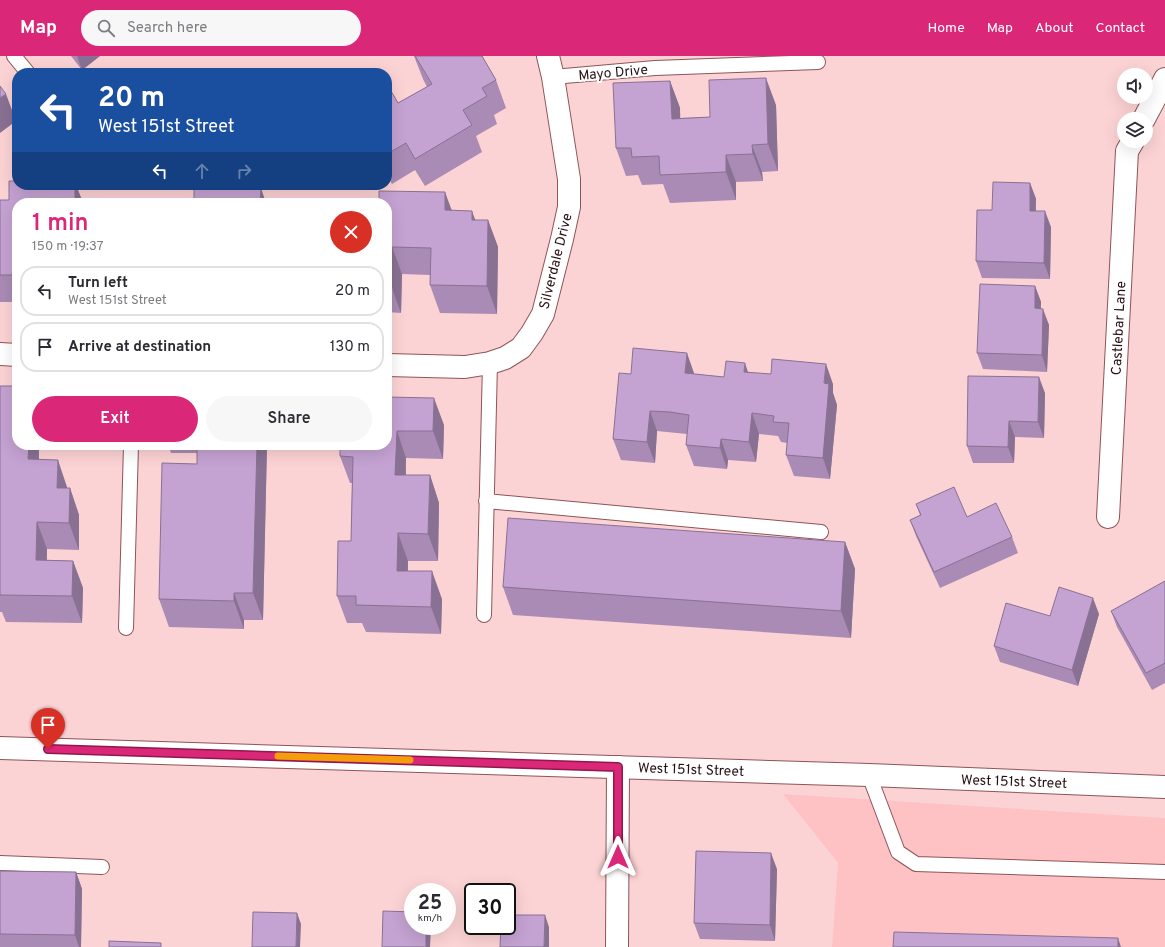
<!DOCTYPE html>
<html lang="en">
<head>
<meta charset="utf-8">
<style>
	body { margin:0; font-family:Overpass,sans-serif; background:#f7f7f7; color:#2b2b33; height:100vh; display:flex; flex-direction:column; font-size:15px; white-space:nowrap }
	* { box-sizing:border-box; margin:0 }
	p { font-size:13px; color:#7c7c81 }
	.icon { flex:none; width:22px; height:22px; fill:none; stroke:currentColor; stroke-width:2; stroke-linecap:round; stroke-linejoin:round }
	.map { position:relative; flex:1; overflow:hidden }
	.sheet { position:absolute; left:12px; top:142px; width:380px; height:252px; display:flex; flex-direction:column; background:#fff; border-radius:16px; box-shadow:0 4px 16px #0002 }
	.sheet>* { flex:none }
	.banner { position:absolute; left:12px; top:12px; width:380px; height:122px; border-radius:16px; box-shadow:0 4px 16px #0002; background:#1a4fa0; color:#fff; overflow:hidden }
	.fabs { position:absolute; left:1117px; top:12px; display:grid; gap:8px }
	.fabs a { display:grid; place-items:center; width:36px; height:36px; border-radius:50%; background:#fff; box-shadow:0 4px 16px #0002; font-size:20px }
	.speed { position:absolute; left:404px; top:827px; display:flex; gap:8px; font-size:20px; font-weight:700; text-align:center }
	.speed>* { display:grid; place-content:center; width:52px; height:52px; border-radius:50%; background:#fff; box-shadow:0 4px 16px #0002; line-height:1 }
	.speed small { font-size:10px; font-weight:400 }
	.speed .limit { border:2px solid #111; border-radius:6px; background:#fff; color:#111 }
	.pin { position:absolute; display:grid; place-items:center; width:34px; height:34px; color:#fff; margin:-41px -17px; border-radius:50% 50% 50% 0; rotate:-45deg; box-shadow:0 0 4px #0007 }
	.pin .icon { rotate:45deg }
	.me { position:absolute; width:44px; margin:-22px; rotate:0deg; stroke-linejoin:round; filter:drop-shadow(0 0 3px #0008) }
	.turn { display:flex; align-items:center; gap:14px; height:84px; padding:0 20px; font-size:18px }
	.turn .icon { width:52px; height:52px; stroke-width:2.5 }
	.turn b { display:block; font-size:28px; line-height:34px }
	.lanes { display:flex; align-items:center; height:38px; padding:0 20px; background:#0003; justify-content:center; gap:20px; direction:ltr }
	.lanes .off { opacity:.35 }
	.round { display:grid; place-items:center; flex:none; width:42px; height:42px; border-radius:21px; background:#f7f7f7 }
	.headline { display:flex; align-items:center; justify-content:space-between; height:68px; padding:0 20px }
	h1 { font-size:24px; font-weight:600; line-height:30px; color:#db2777 }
	.primary-button { display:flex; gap:8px; margin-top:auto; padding:8px 20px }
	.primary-button a { flex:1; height:46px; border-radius:24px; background:#db2777; color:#fff; font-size:16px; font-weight:600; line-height:46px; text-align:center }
	.primary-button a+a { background:#f7f7f7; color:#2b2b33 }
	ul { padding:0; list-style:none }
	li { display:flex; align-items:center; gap:12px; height:50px; margin:0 8px 6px; padding:0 12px; border:2px solid #e1e1e2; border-radius:16px }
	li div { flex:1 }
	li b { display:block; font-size:15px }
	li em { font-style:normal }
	header { display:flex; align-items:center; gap:24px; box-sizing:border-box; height:56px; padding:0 20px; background:#db2777; color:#fff }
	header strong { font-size:19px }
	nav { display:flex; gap:22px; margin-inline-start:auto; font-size:14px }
	.search { width:280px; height:36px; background:#f7f7f7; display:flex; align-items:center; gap:10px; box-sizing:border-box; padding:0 14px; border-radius:22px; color:#7c7c81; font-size:15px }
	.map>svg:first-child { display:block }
	.built { fill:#ffc2c4 }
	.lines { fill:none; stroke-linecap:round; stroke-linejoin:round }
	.service-casing { stroke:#8e5457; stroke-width:16 }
	.minor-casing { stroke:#8e5457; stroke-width:24 }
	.tertiary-casing { stroke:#8e5457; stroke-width:24 }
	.service { stroke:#fff; stroke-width:14 }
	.minor { stroke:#fff; stroke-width:22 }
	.tertiary { stroke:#fff; stroke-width:22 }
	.wall { fill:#a98bb5 }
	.shaded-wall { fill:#897193 }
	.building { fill:#c4a2d2; stroke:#897193 }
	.route-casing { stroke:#8e194d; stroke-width:10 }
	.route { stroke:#db2777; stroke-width:7 }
	.slow { stroke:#f59e0b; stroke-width:7 }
	.labels { text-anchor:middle; stroke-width:4; stroke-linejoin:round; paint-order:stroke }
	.street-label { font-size:14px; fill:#271012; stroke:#fff }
</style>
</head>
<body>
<header>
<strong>Map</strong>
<div class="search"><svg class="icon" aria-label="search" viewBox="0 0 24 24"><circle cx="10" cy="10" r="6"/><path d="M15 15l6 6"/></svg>Search here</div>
<nav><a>Home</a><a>Map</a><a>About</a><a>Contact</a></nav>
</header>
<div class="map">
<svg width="1165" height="891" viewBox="0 0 1165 891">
	<rect width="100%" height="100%" fill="#fcd3d4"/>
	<path class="built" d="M783 738 1165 762V891H832L838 807Z"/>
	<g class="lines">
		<defs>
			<path id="service" d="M14 0 28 17
				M553 21 655 12 818 6
				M486 445 821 476
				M484 559 490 307
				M126 572 131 389
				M869 719 898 796 916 808 1165 816
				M0 807 102 811"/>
			<path id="minor" d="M1144 63 1165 23
				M0 298 17 299
				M387 309 465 311 490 307 505 302 521 292 532 277 543 258 562 183 569 151V123L553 21 548 0
				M1108 461 1127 95 1133 85
				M617 891 618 711"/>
			<path id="tertiary" d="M0 692 869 719 1165 731"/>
		</defs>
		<use href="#service" class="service-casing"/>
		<use href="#minor" class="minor-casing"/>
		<use href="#tertiary" class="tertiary-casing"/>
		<use href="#service" class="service"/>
		<use href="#minor" class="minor"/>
		<use href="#tertiary" class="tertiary"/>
	</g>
	<path class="wall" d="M71 0H100L82 14Z
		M414 0H482L496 24 506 52 494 59 497 68 476 80 482 96 425 130 415 114 392 128 387 120V28L398 47 427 31 423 23Z
		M670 25 680 52V62L710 61 776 49 778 115 762 116 763 125 736 126V144L670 147 663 128 642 129 638 119 626 120 616 92Z
		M1030 127 1036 143V155L1051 171 1050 223 982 222 976 205 992 154Z
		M76 129 82 144 17 147V246H0V144H9Z
		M387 147 452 154 476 164H488L498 191 497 258 440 257 430 229V219L402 218 401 257 387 256Z
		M1035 230 1041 246V253L1049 269 1047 316 983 313 977 297Z
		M748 316 833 328V337L837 349 830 423 794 420 786 399 787 387 781 386 778 380 759 378 756 406 728 404 727 413 694 410 686 389 687 378 657 375 655 407 621 404 613 383 631 318H694L724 321Z
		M0 330 17 389H75V392L39 391V403L67 431V432H70L79 459V494L47 493V504L73 505 83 532 82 567 6 566 2 556H0Z
		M1045 337 1044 382 1015 381 1014 407H973L967 390Z
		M387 341 444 369 443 403 406 402V419H430L439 447 438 505H408V515L442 543 441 578 366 576 362 567H347L337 540 351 485 352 427H350L340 400Z
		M168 389H267L263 564H244V573L169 571 159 543 197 408V397H171Z
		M916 448 967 461 1012 481 1018 497 940 532 916 480 910 464 920 459Z
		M845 486 855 513 851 582 513 559 503 531Z
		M1165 525V627L1152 634 1117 571 1111 555Z
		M1099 558 1078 630 1000 606 994 590 1050 560Z
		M777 813 775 885 700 883 694 867Z
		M0 815 76 816 82 833 81 891H0Z"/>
	<path class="shaded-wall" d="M77 0H100L82 14Z
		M766 22 776 49 778 115 768 88Z
		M670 25 680 52 681 90 672 63Z
		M6 38 16 65 0 77V42Z
		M752 89 762 116 763 125 753 98Z
		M726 99 736 126V144L726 116Z
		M1030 127 1036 143 1035 171 1030 155Z
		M75 129H76L83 147 75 144Z
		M261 132 266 147H260Z
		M445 136 455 163 445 154Z
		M472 155 482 182 472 164Z
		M1045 155 1051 171 1050 223 1044 207Z
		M488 164 498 191 497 258 487 230Z
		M392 191 402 218 401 257 391 229Z
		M1035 230 1041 246 1040 269 1035 252Z
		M1043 253 1049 269 1047 316 1042 299Z
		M687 297 694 317 692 338 685 317Z
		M745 307 752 328 744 316Z
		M826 308 833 328V337L837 349 830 423 823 402 824 327Z
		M1039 321 1045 337 1044 382 1038 366Z
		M434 342 444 369 443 403 433 375Z
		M650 355 657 375 655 407 647 386Z
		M752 357 759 378 756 406 749 386Z
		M1009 365 1015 381 1014 407 1008 391Z
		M397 375 406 402 405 446 395 419Z
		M721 383 728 404 727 413 720 392Z
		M29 389H39V391L38 430 28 403Z
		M257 389H267L263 564 253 537Z
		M58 404 67 431V459L57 432Z
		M430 419 439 447 438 505 428 478Z
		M70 432 79 459V494L69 467Z
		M37 466 47 493 46 531 36 504Z
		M398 477 408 505 407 542 397 515Z
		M845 486 855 513 851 582 841 555Z
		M73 505 83 532 82 567 72 540Z
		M432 515 442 543 441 578 431 551Z
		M234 537 244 564V573L234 545Z
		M1093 542 1099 558 1078 630 1072 614Z
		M771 797 777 813 775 885 770 869Z
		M76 816 82 833 81 891H79L75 879Z
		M297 857 301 868 300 891H296Z
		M545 859 549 871V891H544Z
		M426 870H431L430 891H426Z
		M1118 882 1121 891H1118Z"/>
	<path class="building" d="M415 0H482L496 24 482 32 487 40 463 54 472 69 415 103 406 87 387 98V28L398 47 432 28Z
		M766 22 768 88 752 89 753 98 726 99V116L660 119 659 100 632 101 631 92H616L613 27 670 25 672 63 710 61 709 24Z
		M0 30 6 38 0 42Z
		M9 125H17V129H75V144H102V147H17V219H0V144H9Z
		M993 126 1030 127V155H1045L1044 207 976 205 977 154H992Z
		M194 130 261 132 260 147H194Z
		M379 135 445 136V154L472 155V164H488L487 230 430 229 431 192 392 191 391 229H387V147H379Z
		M980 228 1035 230V252L1043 253 1042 299 977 297Z
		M633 292 687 297 685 317 724 321 726 305 745 307 744 316 771 318 772 303 826 308 824 327 829 328 823 402 786 399 789 367 773 366 774 360 752 357 749 386 721 383 720 392 686 389 689 359 670 356 650 355 647 386 613 383 619 317 631 318Z
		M968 320 1039 321 1038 366 1009 365 1008 391 967 390Z
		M0 330H17V389H29L28 403 58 404 57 432H70L69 467 37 466 36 504 73 505 72 540 0 539Z
		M387 341 434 342 433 375H397L395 419H430L428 478 398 477 397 515H432L431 551 356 549V540H337L338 485H351L353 401 340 400V389H387Z
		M197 389H257L253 537H234V545L159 543 162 407 197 408Z
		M954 431 967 461 996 447 1012 481 934 516 910 464 921 459 916 448Z
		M508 462 845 486 841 555 503 531Z
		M1165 525V607L1146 617 1111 555Z
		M1059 531 1093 542 1072 614 994 590 1006 547 1050 560Z
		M696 795 771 797 770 869 694 867Z
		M0 815 76 816 75 879 0 878Z
		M383 855 413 856V870H426V891H382Z
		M253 856 297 857 296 891H252Z
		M507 859H545L544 891H500L501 870H507Z
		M894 876 1118 882V891H893Z
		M109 885 161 887V891H109Z"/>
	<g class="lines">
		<defs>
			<path id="route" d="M48 693 618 711V801"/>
		</defs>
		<use href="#route" class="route-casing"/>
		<use href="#route" class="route"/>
		<path class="slow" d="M278 700 410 704"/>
	</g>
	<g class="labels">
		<g class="street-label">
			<text transform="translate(613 16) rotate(-5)" y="5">Mayo Drive</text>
			<text transform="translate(555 205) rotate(-76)" y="5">Silverdale Drive</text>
			<text transform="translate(1118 272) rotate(-87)" y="5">Castlebar Lane</text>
			<text transform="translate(691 713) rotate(2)" y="5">West 151st Street</text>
			<text transform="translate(1014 725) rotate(2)" y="5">West 151st Street</text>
		</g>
	</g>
</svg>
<div class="fabs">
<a><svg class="icon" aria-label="sound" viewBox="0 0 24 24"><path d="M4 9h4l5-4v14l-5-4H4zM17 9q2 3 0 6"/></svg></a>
<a><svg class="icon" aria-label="layers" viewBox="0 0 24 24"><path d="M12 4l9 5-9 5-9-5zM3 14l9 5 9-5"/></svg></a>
</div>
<div class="speed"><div>25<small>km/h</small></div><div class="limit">30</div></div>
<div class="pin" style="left:48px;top:693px;background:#d93025"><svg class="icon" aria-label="arrive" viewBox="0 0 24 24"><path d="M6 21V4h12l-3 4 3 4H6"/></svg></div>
<svg class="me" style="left:618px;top:801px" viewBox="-20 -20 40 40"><path d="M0-17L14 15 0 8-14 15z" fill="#db2777" stroke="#fff" stroke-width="4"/></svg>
<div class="banner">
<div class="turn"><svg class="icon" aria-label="left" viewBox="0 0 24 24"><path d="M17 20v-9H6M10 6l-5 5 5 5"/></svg><div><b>20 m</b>West 151st Street</div></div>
<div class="lanes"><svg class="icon" aria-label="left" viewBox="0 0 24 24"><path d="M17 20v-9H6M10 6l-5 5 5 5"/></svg><svg class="icon off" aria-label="ahead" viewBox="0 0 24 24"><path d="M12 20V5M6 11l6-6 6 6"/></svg><svg class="icon off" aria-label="right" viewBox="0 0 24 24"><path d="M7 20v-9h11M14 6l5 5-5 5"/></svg></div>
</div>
<section class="sheet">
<div class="headline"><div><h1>1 min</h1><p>150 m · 19:37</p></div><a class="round" style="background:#d93025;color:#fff"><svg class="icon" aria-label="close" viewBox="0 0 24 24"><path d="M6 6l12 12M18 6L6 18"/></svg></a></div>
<ul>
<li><svg class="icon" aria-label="left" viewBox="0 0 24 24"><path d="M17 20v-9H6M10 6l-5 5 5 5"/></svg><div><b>Turn left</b><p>West 151st Street</p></div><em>20 m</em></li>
<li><svg class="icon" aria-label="arrive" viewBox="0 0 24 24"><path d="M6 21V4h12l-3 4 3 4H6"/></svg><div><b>Arrive at destination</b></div><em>130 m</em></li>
</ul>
<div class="primary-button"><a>Exit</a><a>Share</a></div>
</section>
</div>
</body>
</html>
